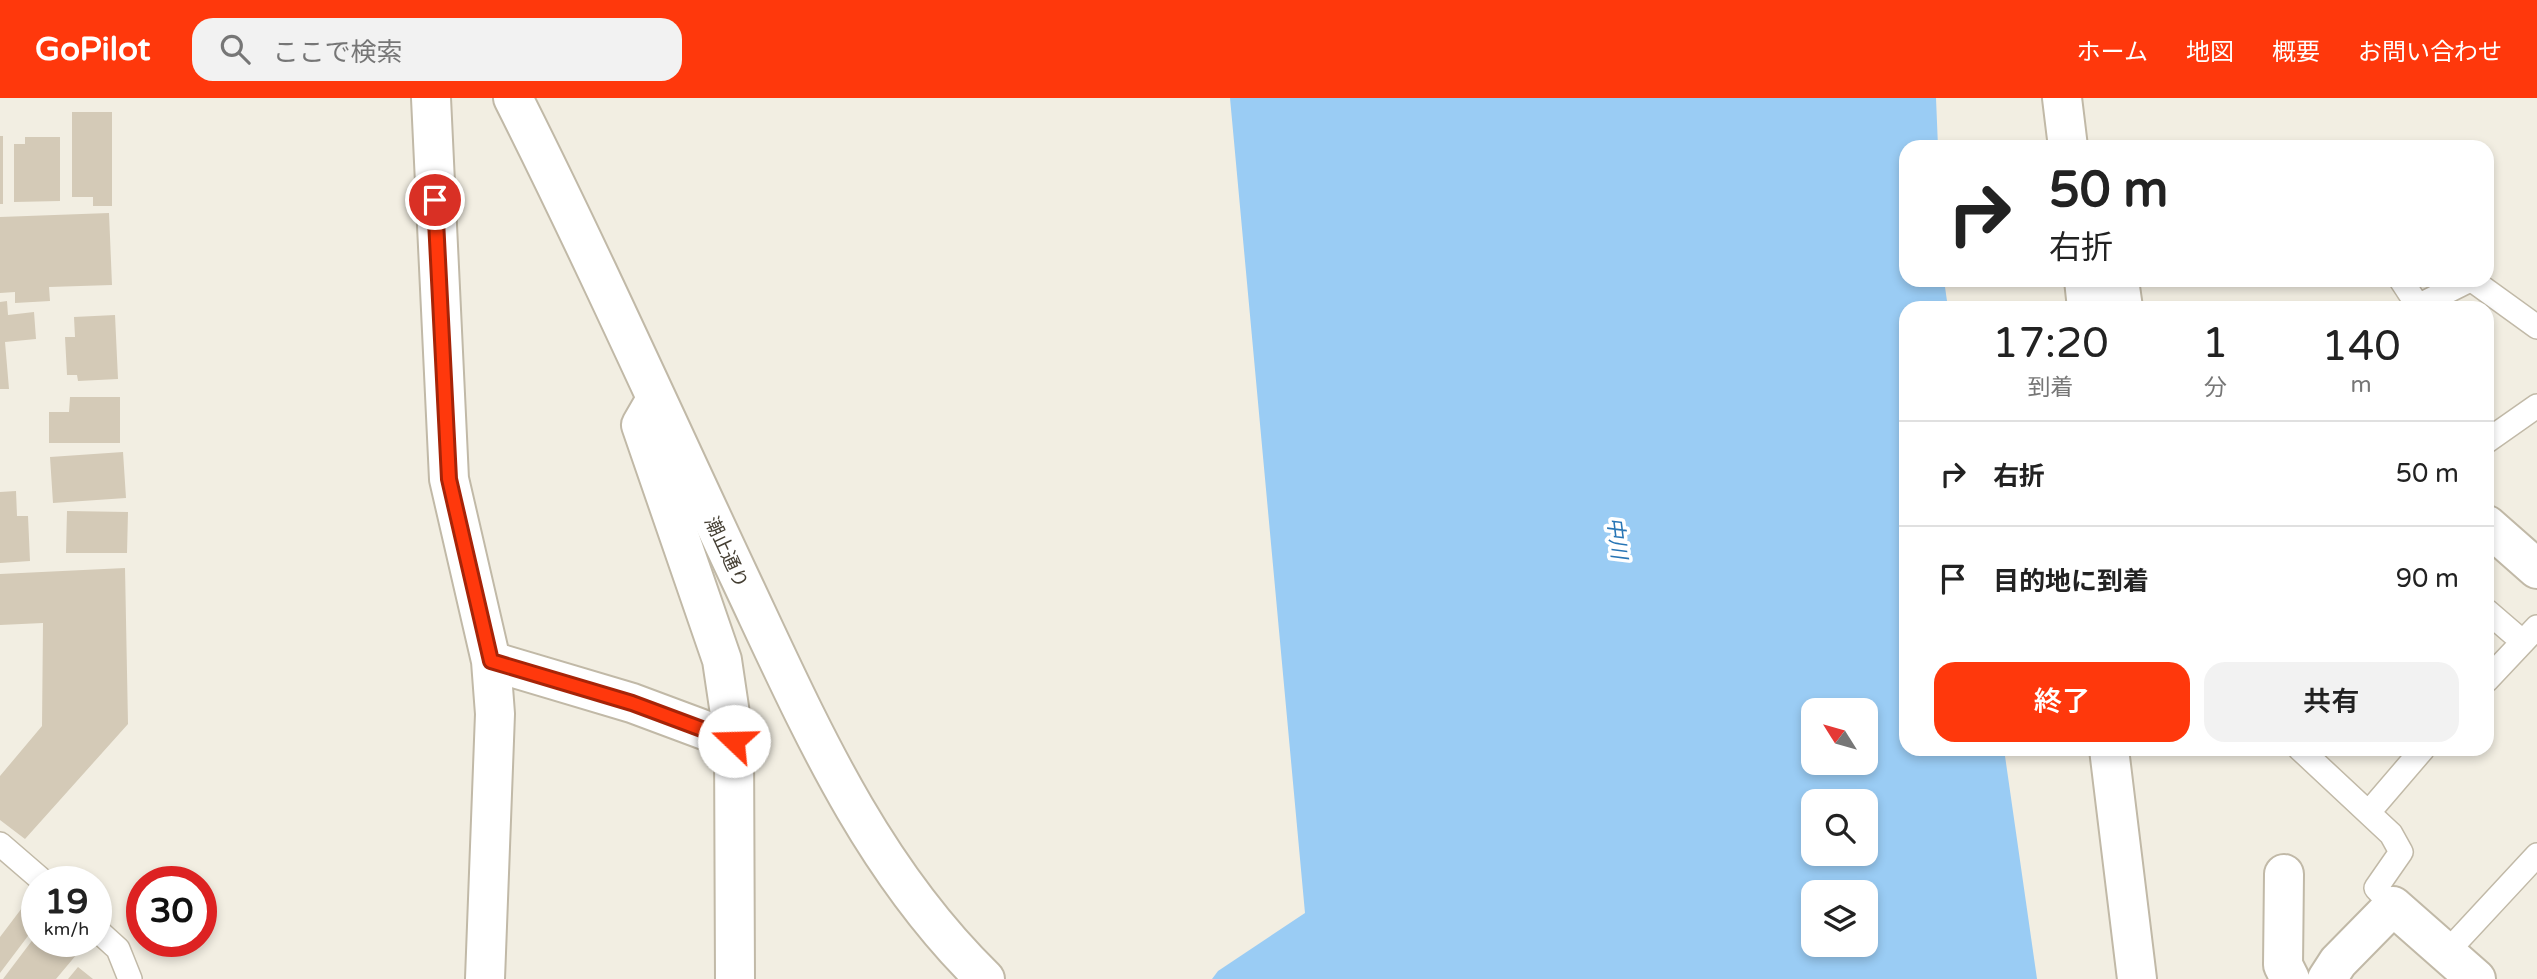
<!DOCTYPE html>
<html lang="ja">
<head>
<meta charset="utf-8">
<style>
	body { margin:0; font-family:"Varela Round","Noto Sans JP",sans-serif; background:#f2f2f2; color:#222; height:100vh; display:flex; flex-direction:column; font-size:26px; white-space:nowrap }
	* { box-sizing:border-box; margin:0 }
	p { font-size:23px; color:#767676 }
	.icon { flex:none; width:38px; height:38px; fill:none; stroke:currentColor; stroke-width:2; stroke-linecap:round; stroke-linejoin:round }
	.map { position:relative; flex:1; overflow:hidden }
	.details { position:absolute; left:1899px; top:203px; width:595px; height:455px; display:flex; flex-direction:column; background:#fff; border-radius:21px; box-shadow:0 4px 10px #0003 }
	.details>* { flex:none }
	.hud { position:absolute; left:1899px; top:42px; width:595px; height:147px; border-radius:21px; box-shadow:0 4px 10px #0003; background:#fff; color:#222; overflow:hidden }
	.needle { width:46px; rotate:307deg }
	.buttons { position:absolute; left:1801px; top:600px; display:grid; gap:14px }
	.buttons a { display:grid; place-items:center; width:77px; height:77px; border-radius:14px; background:#fff; box-shadow:0 4px 10px #0003; font-size:35px }
	.speed { position:absolute; left:21px; top:768px; display:flex; gap:14px; font-size:35px; font-weight:700; text-align:center }
	.speed>* { display:grid; place-content:center; width:91px; height:91px; border-radius:50%; background:#fff; box-shadow:0 4px 10px #0003; line-height:1 }
	.speed small { font-size:18px; font-weight:400 }
	.speed .limit { border:10px solid #d22; background:#fff; color:#111 }
	.pin { position:absolute; display:grid; place-items:center; width:60px; height:60px; color:#fff; margin:-30px; border:4px solid #fff; border-radius:50%; box-shadow:0 2px 7px #0007 }
	.me { position:absolute; width:77px; margin:-38px; rotate:291deg; stroke-linejoin:round; filter:drop-shadow(0 0 5px #0008) }
	.turn { display:flex; align-items:center; gap:24px; height:147px; padding:0 35px; font-size:32px }
	.turn .icon { width:91px; height:91px; stroke-width:2.5 }
	.turn b { display:block; font-size:49px; line-height:60px }
	.eta { display:flex; justify-content:space-evenly; align-items:center; height:119px; text-align:center }
	.eta b { font-size:42px; font-weight:600; line-height:49px }
	.action { display:flex; gap:14px; margin-top:auto; padding:14px 35px }
	.action a { flex:1; height:80px; border-radius:21px; background:#ff380c; color:#fff; font-size:28px; font-weight:600; line-height:80px; text-align:center }
	.action a+a { background:#f2f2f2; color:#222 }
	ul { padding:0; list-style:none }
	li { display:flex; align-items:center; gap:21px; height:105px; padding:0 35px; border-top:2px solid #e0e0e0 }
	li div { flex:1 }
	li b { display:block; font-size:26px }
	li em { font-style:normal }
	header { display:flex; align-items:center; gap:42px; box-sizing:border-box; height:98px; padding:0 35px; background:#ff380c; color:#fff }
	header strong { font-size:33px }
	nav { display:flex; gap:38px; margin-inline-start:auto; font-size:24px }
	.search { width:490px; height:63px; background:#f2f2f2; display:flex; align-items:center; gap:18px; box-sizing:border-box; padding:0 24px; border-radius:21px; color:#767676; font-size:26px }
	.map>svg:first-child { display:block }
	.water { fill:#9accf4; fill-rule:evenodd }
	.building { fill:#d4cab7 }
	.lines { fill:none; stroke-linecap:round; stroke-linejoin:round }
	.service-casing { stroke:#c1b9a7; stroke-width:26 }
	.minor-casing { stroke:#c1b9a7; stroke-width:42 }
	.tertiary-casing { stroke:#c1b9a7; stroke-width:42 }
	.service { stroke:#fff; stroke-width:23 }
	.minor { stroke:#fff; stroke-width:38 }
	.tertiary { stroke:#fff; stroke-width:38 }
	.route-casing { stroke:#a62408; stroke-width:18 }
	.route { stroke:#ff380c; stroke-width:12 }
	.labels { text-anchor:middle; stroke-width:7; stroke-linejoin:round; paint-order:stroke }
	.street-label { font-size:19px; fill:#443e32; stroke:#fff }
	.water-label { font-size:21px; font-style:italic; fill:#2775b5; stroke:#fff }
</style>
</head>
<body>
<header>
<strong>GoPilot</strong>
<div class="search"><svg class="icon" aria-label="search" viewBox="0 0 24 24"><circle cx="10" cy="10" r="6"/><path d="M15 15l6 6"/></svg>ここで検索</div>
<nav><a>ホーム</a><a>地図</a><a>概要</a><a>お問い合わせ</a></nav>
</header>
<div class="map">
<svg width="2537" height="881" viewBox="0 0 2537 881">
	<rect width="100%" height="100%" fill="#f2eee2"/>
	<path class="water" d="M1230 0H1936L1938 49H1906V182H1944L1948 210H1906V651H2004L2037 881H1212L1218 873 1305 815ZM1813 612H1866V665H1813ZM1813 704H1866V756H1813ZM1813 794H1866V847H1813Z"/>
	<path class="building" d="M72 14H112V108H93V99H72Z
		M0 38H3V106H0Z
		M25 39H60V103L14 104V46H25Z
		M109 115 112 187 49 189 50 203 15 205V194L0 195V119Z
		M7 203 8 217 34 214 36 241 5 244 9 291H0V204Z
		M115 217 118 281 78 283 77 277H67L65 239H75L74 219Z
		M70 299H120V345H49V314H69Z
		M123 354 126 400 53 405 50 359Z
		M16 393 17 418H28L30 463 0 465V394Z
		M67 413 128 414 127 455H66Z
		M125 470 128 626 25 741 0 722V678L42 628 43 525 0 527V476Z
		M28 802 37 808V826L0 875V839Z
		M37 836V844H73L82 850 56 881H3Z
		M78 869 93 881H68Z"/>
	<g class="lines">
		<defs>
			<path id="service" d="M2401 182 2418 208 2470 182
				M2472 182 2537 229
				M2487 343 2537 308
				M2487 513 2523 544
				M2487 582 2537 529
				M2300 651 2391 736 2401 754 2376 790 2393 808
				M2369 714 2423 651
				M0 746 44 784
				M96 831 118 851 130 881
				M2447 854 2537 757"/>
			<path id="minor" d="M431 0 449 381 491 563 495 616 485 881
				M2062 0 2068 49
				M2084 182 2087 210
				M2119 182 2123 210
				M656 301 641 327 722 562 734 643 735 881
				M2487 427 2537 471
				M491 563 632 605 734 643
				M2109 651 2137 881
				M2284 776 2283 867 2290 881
				M2327 881 2338 864 2393 808 2476 881"/>
			<path id="tertiary" d="M513 0C592 157 664 318 739 478 807 622 868 767 985 881"/>
		</defs>
		<use href="#service" class="service-casing"/>
		<use href="#minor" class="minor-casing"/>
		<use href="#tertiary" class="tertiary-casing"/>
		<use href="#service" class="service"/>
		<use href="#minor" class="minor"/>
		<use href="#tertiary" class="tertiary"/>
	</g>
	<g class="lines">
		<defs>
			<path id="route" d="M435 102 449 381 491 563 632 605 734 643"/>
		</defs>
		<use href="#route" class="route-casing"/>
		<use href="#route" class="route"/>
	</g>
	<g class="labels">
		<g class="street-label">
			<text transform="translate(727 454) rotate(65)" y="7">潮止通り</text>
		</g>
		<g class="water-label">
			<text transform="translate(1617 440) rotate(83)" y="7">中川</text>
		</g>
	</g>
</svg>
<div class="buttons">
<a><svg class="needle" viewBox="-14 -14 28 28"><path d="M0-13l5 13h-10z" fill="#e53935"/><path d="M0 13l5-13h-10z" fill="#767676"/></svg></a>
<a><svg class="icon" aria-label="search" viewBox="0 0 24 24"><circle cx="10" cy="10" r="6"/><path d="M15 15l6 6"/></svg></a>
<a><svg class="icon" aria-label="layers" viewBox="0 0 24 24"><path d="M12 4l9 5-9 5-9-5zM3 14l9 5 9-5"/></svg></a>
</div>
<div class="speed"><div>19<small>km/h</small></div><div class="limit">30</div></div>
<div class="pin" style="left:435px;top:102px;background:#d93025"><svg class="icon" aria-label="arrive" viewBox="0 0 24 24"><path d="M6 21V4h12l-3 4 3 4H6"/></svg></div>
<svg class="me" style="left:734px;top:643px" viewBox="-20 -20 40 40"><circle r="19" fill="#fff"/><path d="M0-13L10 11 0 6-10 11z" fill="#ff380c"/></svg>
<div class="hud">
<div class="turn"><svg class="icon" aria-label="right" viewBox="0 0 24 24"><path d="M7 20v-9h11M14 6l5 5-5 5"/></svg><div><b>50 m</b>右折</div></div>
</div>
<section class="details">
<div class="eta">
<div><b>17:20</b><p>到着</p></div>
<div><b>1</b><p>分</p></div>
<div><b>140</b><p>m</p></div>
</div>
<ul>
<li><svg class="icon" aria-label="right" viewBox="0 0 24 24"><path d="M7 20v-9h11M14 6l5 5-5 5"/></svg><div><b>右折</b></div><em>50 m</em></li>
<li><svg class="icon" aria-label="arrive" viewBox="0 0 24 24"><path d="M6 21V4h12l-3 4 3 4H6"/></svg><div><b>目的地に到着</b></div><em>90 m</em></li>
</ul>
<div class="action"><a>終了</a><a>共有</a></div>
</section>
</div>
</body>
</html>
